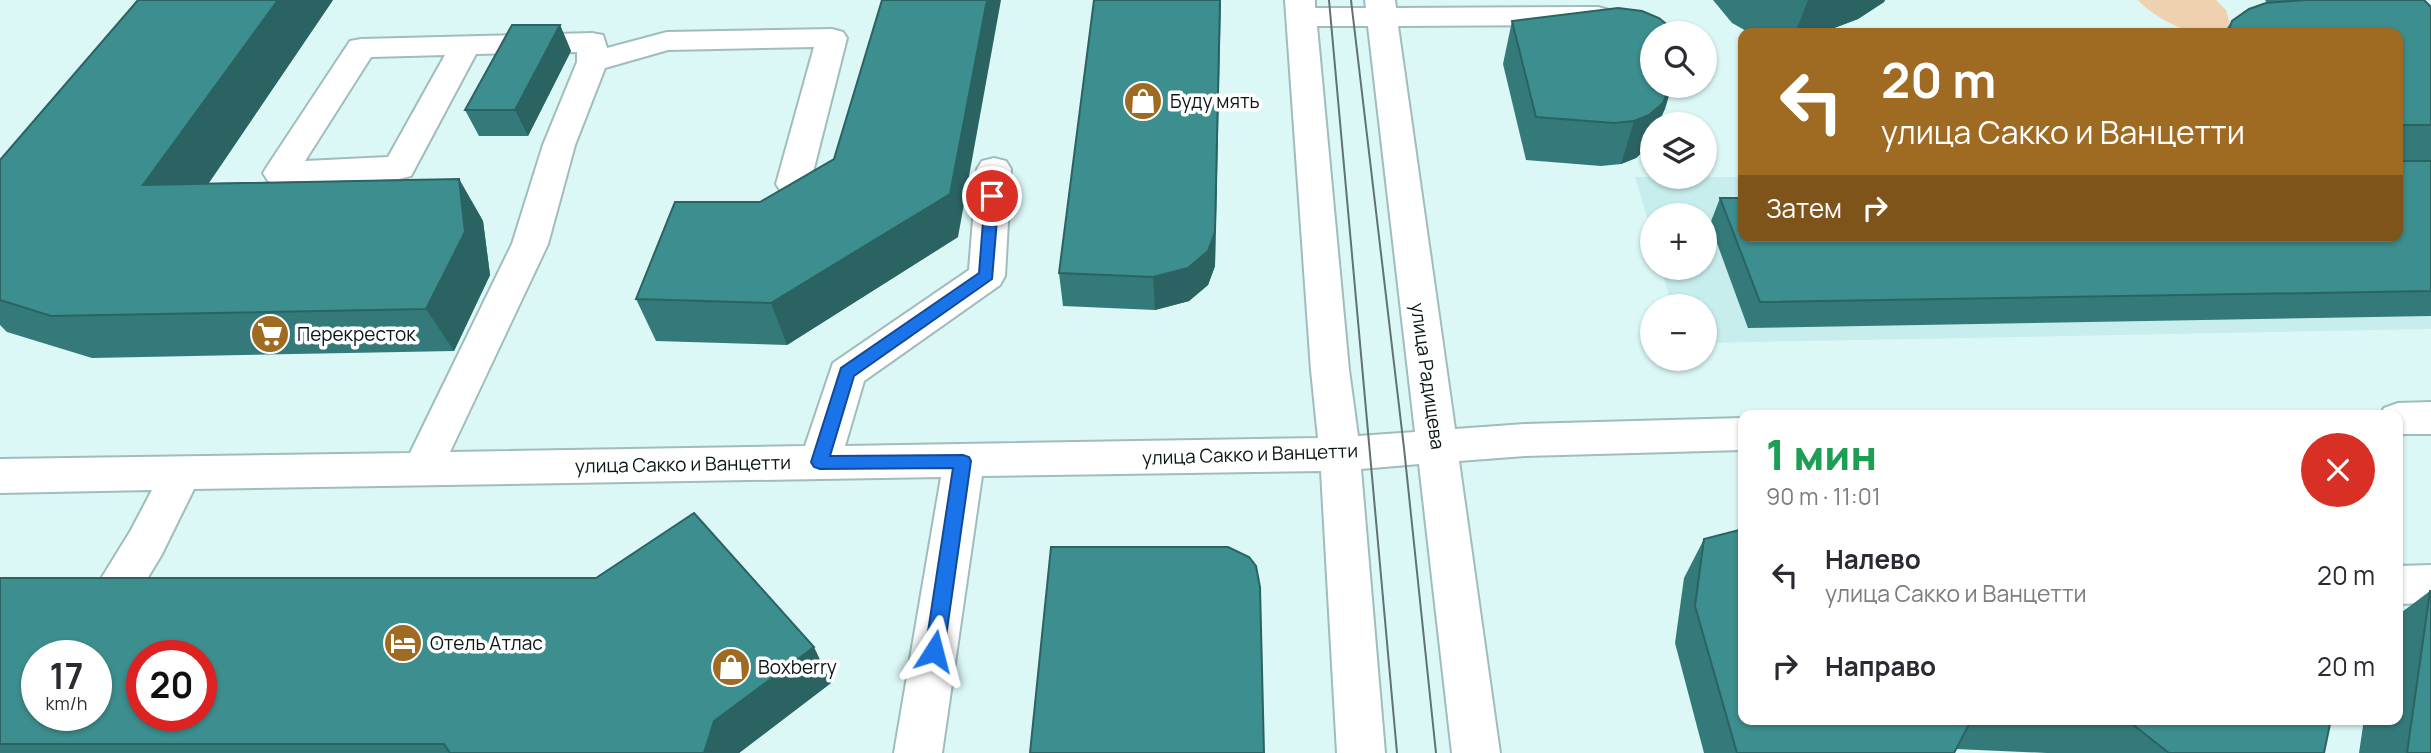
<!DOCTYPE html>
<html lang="ru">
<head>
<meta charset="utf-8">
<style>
	body { margin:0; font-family:Manrope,sans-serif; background:#f7f7f7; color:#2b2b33; height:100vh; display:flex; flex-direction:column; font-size:26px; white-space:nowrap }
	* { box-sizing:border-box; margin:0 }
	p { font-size:23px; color:#7c7c81 }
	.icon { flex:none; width:38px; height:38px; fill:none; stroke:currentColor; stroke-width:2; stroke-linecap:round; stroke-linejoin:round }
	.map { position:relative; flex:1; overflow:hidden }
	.details { position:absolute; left:1738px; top:410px; width:665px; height:315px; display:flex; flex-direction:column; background:#fff; border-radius:14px; box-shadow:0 2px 5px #0004 }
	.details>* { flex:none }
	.guide { position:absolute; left:1738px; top:28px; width:665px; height:214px; border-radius:14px; box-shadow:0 2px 5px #0004; background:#9f6a22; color:#fff; overflow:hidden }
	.controls { position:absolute; left:1640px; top:21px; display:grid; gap:14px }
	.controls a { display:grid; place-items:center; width:77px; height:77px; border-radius:50%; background:#fff; box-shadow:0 2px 5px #0004; font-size:35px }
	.speed { position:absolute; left:21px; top:640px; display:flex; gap:14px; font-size:35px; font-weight:700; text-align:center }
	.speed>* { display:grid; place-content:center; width:91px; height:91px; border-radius:50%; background:#fff; box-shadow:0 2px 5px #0004; line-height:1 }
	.speed small { font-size:18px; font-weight:400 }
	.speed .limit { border:10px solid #d22; background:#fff; color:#111 }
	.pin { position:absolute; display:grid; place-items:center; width:60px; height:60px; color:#fff; margin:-30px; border:4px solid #fff; border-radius:50%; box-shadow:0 2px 7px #0007 }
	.me { position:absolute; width:77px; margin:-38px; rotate:9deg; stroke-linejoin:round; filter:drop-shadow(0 0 5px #0008) }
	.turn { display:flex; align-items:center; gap:24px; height:147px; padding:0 28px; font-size:32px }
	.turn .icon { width:91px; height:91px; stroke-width:2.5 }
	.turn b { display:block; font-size:49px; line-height:60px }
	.then { display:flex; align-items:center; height:66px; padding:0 28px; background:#0003; gap:14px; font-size:26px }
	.round { display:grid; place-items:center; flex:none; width:74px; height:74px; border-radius:37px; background:#f7f7f7 }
	.summary { display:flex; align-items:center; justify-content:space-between; height:119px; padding:0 28px }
	h1 { font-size:42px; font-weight:800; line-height:52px; color:#1e9e55 }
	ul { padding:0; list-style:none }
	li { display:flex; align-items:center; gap:21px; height:91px; padding:0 28px }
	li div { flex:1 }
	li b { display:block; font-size:26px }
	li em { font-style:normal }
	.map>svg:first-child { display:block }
	.built { fill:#c7eeed }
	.green { fill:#efd1af }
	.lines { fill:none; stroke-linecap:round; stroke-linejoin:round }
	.minor-casing { stroke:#a0bcbc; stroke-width:4 }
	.minor { fill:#fff; fill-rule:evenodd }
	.tram { stroke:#607272; stroke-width:2 }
	.wall { fill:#347a7a }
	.shaded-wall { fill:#2b6363 }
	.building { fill:#3d8e8e; stroke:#2b6363; stroke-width:2; fill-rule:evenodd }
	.route { fill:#1a73e8; stroke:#114b97; stroke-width:2 }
	.labels { text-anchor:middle; stroke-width:7; stroke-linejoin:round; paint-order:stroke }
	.poi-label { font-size:19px; fill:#0b1616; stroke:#fff; text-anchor:start }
	.street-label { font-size:19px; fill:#0b1616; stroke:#fff }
</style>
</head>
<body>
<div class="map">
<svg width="2431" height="753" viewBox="0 0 2431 753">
	<rect width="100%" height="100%" fill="#dbf8f7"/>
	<path class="built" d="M2431 173V329L1705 343 1704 306H1672L1661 268H1704V215H1652V235L1635 177H1743V236H2398Z"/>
	<path class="green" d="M2138 0H2216L2226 10 2230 23C2212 51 2153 18 2138 0Z"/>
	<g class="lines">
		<defs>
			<path id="minor" d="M1285 0H1315V8H1366L1365 0H1395L1396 8 1598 7 1609 10 1613 16 1609 22 1598 25 1398 26 1455 429 1525 424 1743 418V450L1525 456 1459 461 1500 753H1452L1419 464 1361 469 1385 753H1337L1321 471 982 476 942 753H894L941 477 194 489 161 556 116 630 100 636 84 630 78 616 131 530 152 490 0 493V459L410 453 512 244 543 145 577 62V52L476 54 411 176 399 179 280 184 268 181 263 173 268 165 350 41 361 39 592 33 603 35 607 48 667 32 832 29 843 32 847 38 810 184 805 192 793 195 781 192 776 184 814 47 668 50 605 68 575 145 548 244 450 452 805 446 833 363 969 270 977 169 982 161 994 158 1006 161 1011 169 1005 276 1000 285 864 381 845 446 1318 438 1311 370ZM1317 26H1368L1415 432 1358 436 1349 370ZM445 55 388 157 305 161 371 57Z
				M2431 402V434H2398V415H2380L2384 408 2398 403Z
				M2431 565V603L2398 604V566Z"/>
		</defs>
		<use href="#minor" class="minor-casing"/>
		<use href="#minor" class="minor"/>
		<path class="tram" d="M1329 0 1397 753
			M1351 0 1404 448 1436 753"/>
	</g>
	<path class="wall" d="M333 0 209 183 459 179 483 221 490 275 454 351 92 358 7 332 0 325V160Z
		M1094 0H1221L1215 266 1208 285 1189 301 1155 310 1063 306 1059 273Z
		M1713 0H1885L1884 2 1858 19 1821 33H1750L1732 23Z
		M2265 0H2424L2431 7V316L1748 328 1710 224 1720 198H1738L1743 185V236H2398V33H2223L2232 21 2267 3Z
		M1512 21 1665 109 1652 124V139L1649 146 1636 158 1621 164 1601 166 1526 160 1503 64Z
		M560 25 571 51 528 136H479L465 110Z
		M760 202 958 237 787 345 656 341 636 299Z
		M1704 539 1743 719H2331L2324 753H2047L1956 749 1954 753H1704L1675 643 1684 578Z
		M0 578 831 683 739 753H0Z
		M2430 591 2431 753H2359L2364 719H2398V615Z"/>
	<path class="shaded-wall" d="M278 0H333L178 228 143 185Z
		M987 0H1001L958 237 787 345 771 303Z
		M1220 0 1215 266 1208 285 1189 301 1155 310 1153 277Z
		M1808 0H1885L1884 2 1858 19 1821 33H1795Z
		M560 25 571 51 528 136 515 110Z
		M1670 86H1672L1665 109 1658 124H1652V139L1649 146 1636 158 1621 164 1634 121Z
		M459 179 483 221 490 275 454 351 426 309Z
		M814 647 831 683 739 753H704L714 721Z"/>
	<path class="building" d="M138 0H278L143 185 459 179 465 232 426 309 51 316 0 300V160Z
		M882 0H987L950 194 771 303 636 299 675 202H760L834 159Z
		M1094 0H1220L1215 232 1208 251 1188 268 1153 277 1059 273Z
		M2306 0H2424L2431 7V125H2398V33H2228L2232 21 2249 9 2266 3Z
		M1618 8 1642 11 1659 18 1670 27 1673 33H1652V86H1670L1663 103 1649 115 1634 121 1614 123 1536 117 1512 21Z
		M512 25H560L515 110H465Z
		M2398 161H2431V291L1760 302 1720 198H1743V236H2398Z
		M694 513 814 647 714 721 704 753H450L444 744H0V578H596ZM37 656H96V716H37ZM142 656H201V716H142Z
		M1743 529V719H1972L1954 753H1737L1695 606 1704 539Z
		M1051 547H1228L1249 557 1256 566 1260 587 1264 753H1030Z
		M2430 591H2431V753H2407Z
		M2109 719H2331L2324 753H2169L2127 720Z"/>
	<path class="route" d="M992 191 999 196 992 279 854 376 830 456 963 455 969 457 971 461 944 651 941 657 934 660 928 657 925 651 953 468 820 469 814 467 811 462 841 368 979 273 985 196Z"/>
	<defs>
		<symbol id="shop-disc" viewBox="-11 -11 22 22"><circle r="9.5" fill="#9f6a22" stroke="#fff"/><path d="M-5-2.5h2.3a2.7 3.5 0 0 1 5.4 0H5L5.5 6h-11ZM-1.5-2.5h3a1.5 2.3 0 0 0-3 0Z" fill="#fff"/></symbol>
		<symbol id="supermarket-disc" viewBox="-11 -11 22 22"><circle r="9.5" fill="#9f6a22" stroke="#fff"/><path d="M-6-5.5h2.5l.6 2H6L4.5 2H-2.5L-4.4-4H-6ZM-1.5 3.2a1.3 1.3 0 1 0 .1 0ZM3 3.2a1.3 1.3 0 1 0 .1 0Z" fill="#fff"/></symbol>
		<symbol id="hotel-disc" viewBox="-11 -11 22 22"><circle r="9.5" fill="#9f6a22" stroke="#fff"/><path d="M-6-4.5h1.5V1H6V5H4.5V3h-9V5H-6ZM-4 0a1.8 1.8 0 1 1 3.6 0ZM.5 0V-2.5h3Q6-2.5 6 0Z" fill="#fff"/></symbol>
	</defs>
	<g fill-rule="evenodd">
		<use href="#shop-disc" x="1121" y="79" width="44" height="44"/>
		<use href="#supermarket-disc" x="248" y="312" width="44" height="44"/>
		<use href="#hotel-disc" x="381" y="621" width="44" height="44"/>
		<use href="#shop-disc" x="709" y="645" width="44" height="44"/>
	</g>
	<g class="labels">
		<g class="poi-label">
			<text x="1170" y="108">Буду мять</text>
			<text x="297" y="341">Перекресток</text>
			<text x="430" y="650">Отель Атлас</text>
			<text x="758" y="674">Boxberry</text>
		</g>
		<g class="street-label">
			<text transform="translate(1428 376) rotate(82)" y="7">улица Радищева</text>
			<text transform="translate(1250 454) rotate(-2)" y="7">улица Сакко и Ванцетти</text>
			<text transform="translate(683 464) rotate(-1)" y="7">улица Сакко и Ванцетти</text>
		</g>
	</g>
</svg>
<div class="controls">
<a><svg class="icon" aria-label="search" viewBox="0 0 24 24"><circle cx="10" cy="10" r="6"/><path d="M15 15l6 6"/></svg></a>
<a><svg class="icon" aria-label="layers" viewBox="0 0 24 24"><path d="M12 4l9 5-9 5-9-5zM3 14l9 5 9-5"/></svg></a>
<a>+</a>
<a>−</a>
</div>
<div class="speed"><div>17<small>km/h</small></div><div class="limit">20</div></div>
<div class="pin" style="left:992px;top:196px;background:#d93025"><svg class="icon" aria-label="arrive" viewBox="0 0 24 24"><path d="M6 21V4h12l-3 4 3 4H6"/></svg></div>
<svg class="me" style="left:934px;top:651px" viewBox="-20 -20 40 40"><path d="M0-17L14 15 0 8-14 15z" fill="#1a73e8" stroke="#fff" stroke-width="4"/></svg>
<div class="guide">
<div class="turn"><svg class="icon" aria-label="left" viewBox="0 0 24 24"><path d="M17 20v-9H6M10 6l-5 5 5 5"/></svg><div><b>20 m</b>улица Сакко и Ванцетти</div></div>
<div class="then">Затем<svg class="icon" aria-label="right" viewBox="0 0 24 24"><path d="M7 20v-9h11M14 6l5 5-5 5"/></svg></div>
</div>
<section class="details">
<div class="summary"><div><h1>1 мин</h1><p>90 m · 11:01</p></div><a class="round" style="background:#d93025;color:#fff"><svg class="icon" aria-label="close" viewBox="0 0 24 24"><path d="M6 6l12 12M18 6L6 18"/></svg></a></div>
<ul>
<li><svg class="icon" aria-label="left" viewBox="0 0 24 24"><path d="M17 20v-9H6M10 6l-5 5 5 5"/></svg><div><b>Налево</b><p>улица Сакко и Ванцетти</p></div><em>20 m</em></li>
<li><svg class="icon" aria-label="right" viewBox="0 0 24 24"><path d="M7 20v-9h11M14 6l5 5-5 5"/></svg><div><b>Направо</b></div><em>20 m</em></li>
</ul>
</section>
</div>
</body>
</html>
